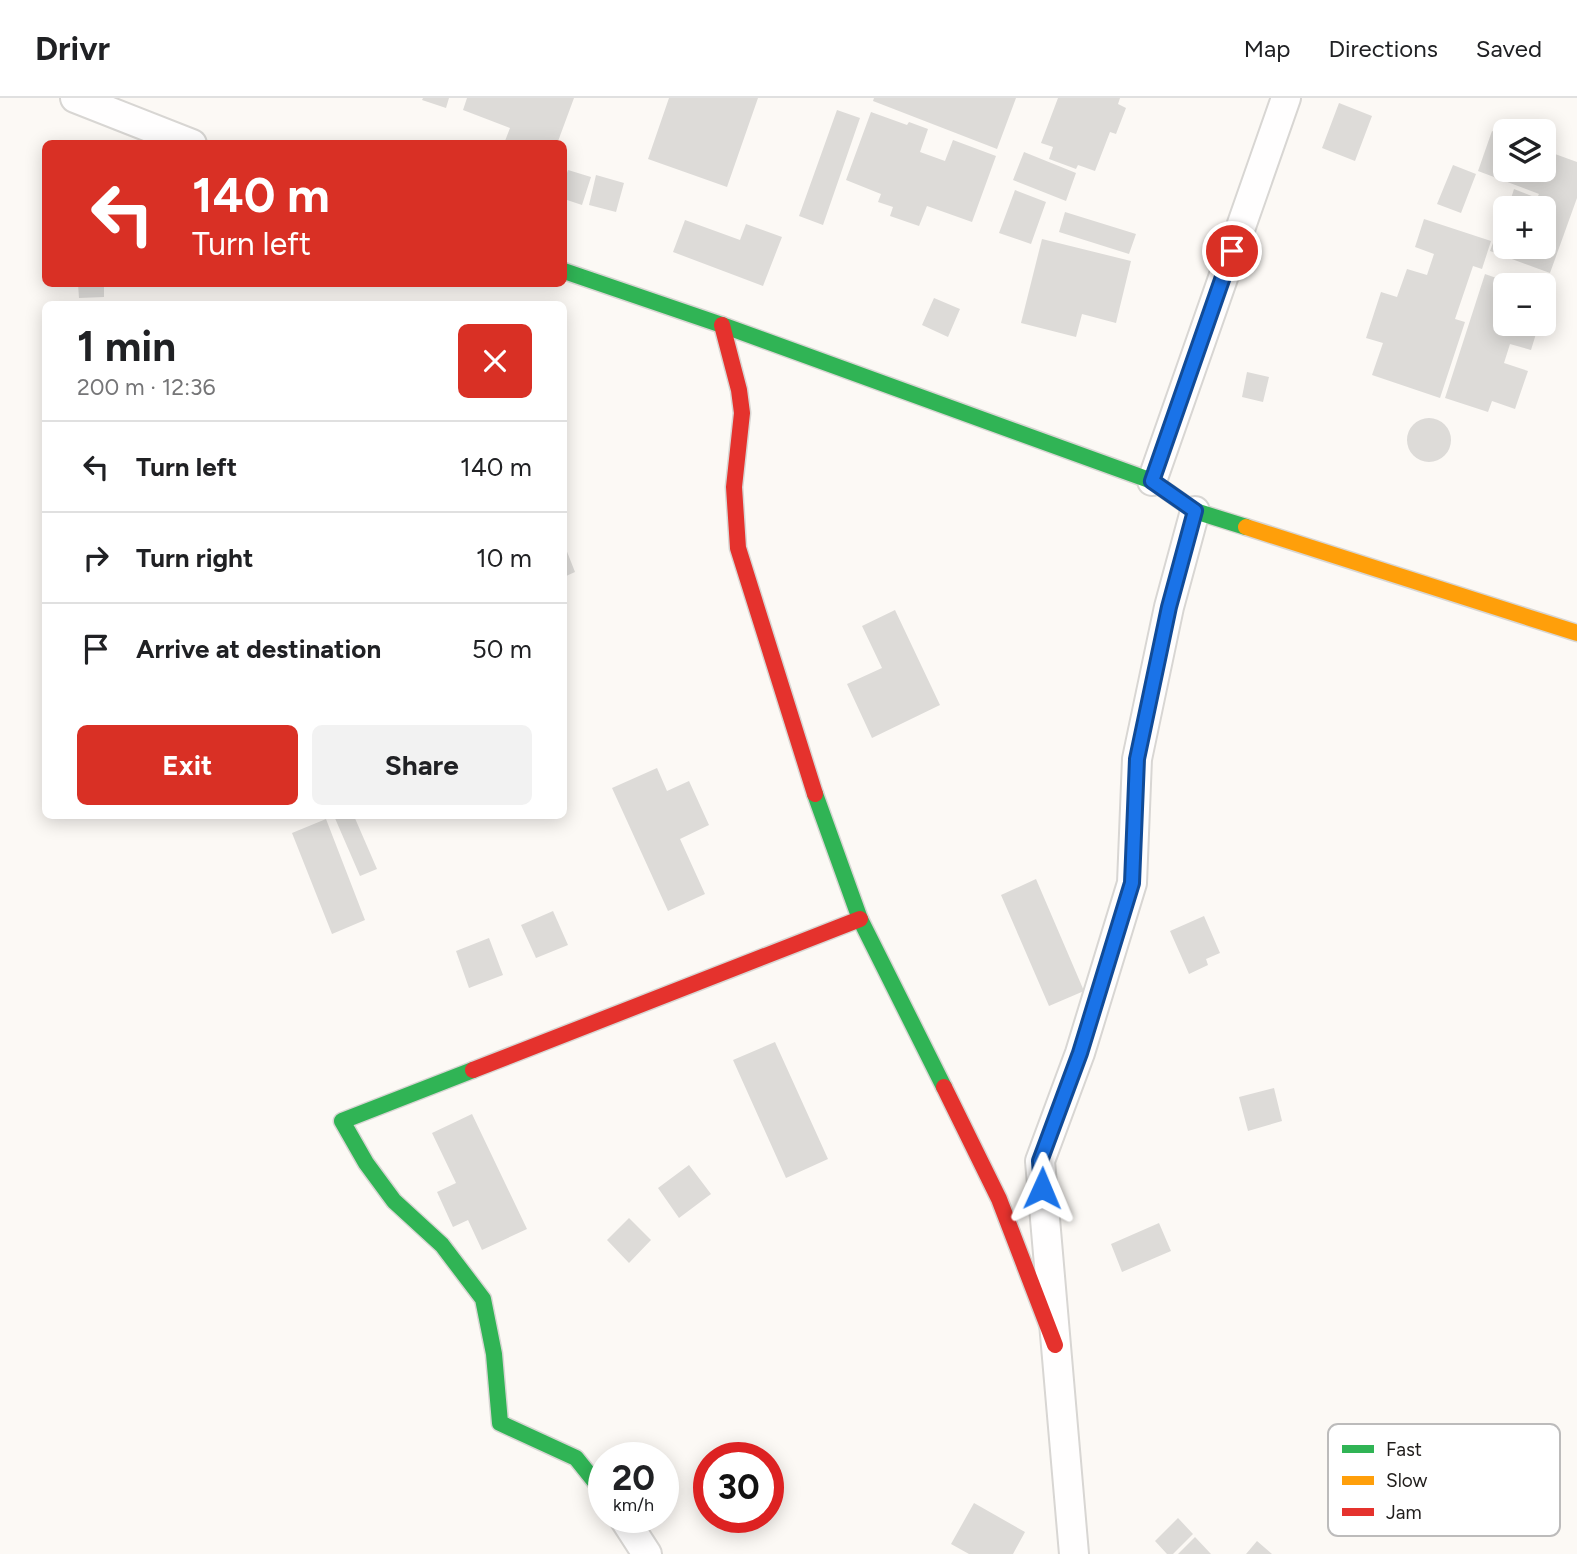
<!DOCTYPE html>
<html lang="en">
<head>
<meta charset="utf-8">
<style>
	body { margin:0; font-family:Figtree,sans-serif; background:#f2f2f2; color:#202124; height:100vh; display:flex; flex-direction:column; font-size:26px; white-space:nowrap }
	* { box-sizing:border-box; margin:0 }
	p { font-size:23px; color:#757577 }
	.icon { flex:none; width:38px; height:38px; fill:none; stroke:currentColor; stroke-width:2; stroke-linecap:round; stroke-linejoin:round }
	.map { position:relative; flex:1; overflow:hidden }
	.panel { position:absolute; left:42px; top:203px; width:525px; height:518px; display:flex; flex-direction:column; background:#fff; border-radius:10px; box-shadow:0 4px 18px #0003 }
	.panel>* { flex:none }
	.guide { position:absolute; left:42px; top:42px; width:525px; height:147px; border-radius:10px; box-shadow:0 4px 18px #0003; background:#d93025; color:#fff; overflow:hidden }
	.controls { position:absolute; left:1493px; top:21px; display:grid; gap:14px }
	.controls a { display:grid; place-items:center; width:63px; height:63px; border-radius:10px; background:#fff; box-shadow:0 4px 18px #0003; font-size:35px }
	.speed { position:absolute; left:588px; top:1344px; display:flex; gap:14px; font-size:35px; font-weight:700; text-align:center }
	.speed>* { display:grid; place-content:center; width:91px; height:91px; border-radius:50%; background:#fff; box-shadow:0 4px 18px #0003; line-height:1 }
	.speed small { font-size:18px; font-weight:400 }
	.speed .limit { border:10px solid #d22; background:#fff; color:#111 }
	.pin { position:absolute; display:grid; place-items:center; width:60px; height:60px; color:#fff; margin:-30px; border:4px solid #fff; border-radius:50%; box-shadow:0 2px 7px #0007 }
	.me { position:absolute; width:77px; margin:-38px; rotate:1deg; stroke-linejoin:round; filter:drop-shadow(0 0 5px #0008) }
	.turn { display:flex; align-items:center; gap:24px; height:147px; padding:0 35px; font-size:32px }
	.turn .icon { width:91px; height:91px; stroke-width:2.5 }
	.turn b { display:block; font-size:49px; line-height:60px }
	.round { display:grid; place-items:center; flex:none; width:74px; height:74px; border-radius:10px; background:#f2f2f2 }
	.head { display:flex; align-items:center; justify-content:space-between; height:119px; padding:0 35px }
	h1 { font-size:42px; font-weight:700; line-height:52px }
	.primary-button { display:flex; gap:14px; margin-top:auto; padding:14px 35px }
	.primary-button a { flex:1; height:80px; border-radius:10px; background:#d93025; color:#fff; font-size:28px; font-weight:700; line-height:80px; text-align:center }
	.primary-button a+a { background:#f2f2f2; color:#202124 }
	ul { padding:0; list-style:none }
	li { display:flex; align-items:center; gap:21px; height:91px; padding:0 35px; border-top:2px solid #e0e0e0 }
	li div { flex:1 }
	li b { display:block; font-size:26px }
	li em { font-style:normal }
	header { display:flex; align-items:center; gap:42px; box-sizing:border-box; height:98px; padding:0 35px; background:#fff; border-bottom:2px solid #e0e0e0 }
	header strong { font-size:33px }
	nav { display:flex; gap:38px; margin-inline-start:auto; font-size:24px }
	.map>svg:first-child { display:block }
	.building { fill:#dddbd8 }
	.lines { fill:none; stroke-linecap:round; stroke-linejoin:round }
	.street-casing { stroke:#d8d6d3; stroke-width:32 }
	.fast-casing { stroke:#d8d6d3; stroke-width:19 }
	.slow-casing { stroke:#d8d6d3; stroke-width:19 }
	.jam-casing { stroke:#d8d6d3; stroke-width:19 }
	.street { stroke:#fffefe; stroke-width:28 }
	.fast { stroke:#30b455; stroke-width:16 }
	.slow { stroke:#ff9f0a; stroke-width:16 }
	.jam { stroke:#e5322d; stroke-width:16 }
	.route-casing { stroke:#114b97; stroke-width:18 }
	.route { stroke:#1a73e8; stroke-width:12 }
	.key { fill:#fff; stroke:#bcbbbb; stroke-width:2 }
	.key-label { font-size:19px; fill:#201d1b }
</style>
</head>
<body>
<header>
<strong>Drivr</strong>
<nav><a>Map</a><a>Directions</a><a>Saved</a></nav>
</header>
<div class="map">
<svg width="1577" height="1456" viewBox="0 0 1577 1456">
	<rect width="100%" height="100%" fill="#fcf9f5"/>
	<path class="building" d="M423 0H449L446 10 422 2Z
		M467 0H574L557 46 505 43 510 30 463 12Z
		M669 0H758L727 89 648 61Z
		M874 0H1016L997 51 873 3Z
		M1058 0H1120L1118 6 1126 10 1116 36 1110 34 1095 73 1078 67 1076 71 1049 61 1053 49 1041 45Z
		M1339 5 1372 18 1355 63 1322 50Z
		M837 12 860 20 823 127 799 118Z
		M871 14 907 27 909 24 928 31 920 54 945 63 953 42 996 58 972 124 927 108 919 128 890 118 893 109 878 104 881 96 846 82Z
		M1492 33 1505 38V72H1544V52L1577 64V100L1550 175 1490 153 1501 123 1505 125V149H1544V110H1508L1514 91 1537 100 1539 96 1478 73Z
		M1024 54 1076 75 1066 103 1013 82Z
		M1453 67 1476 76 1461 115 1437 106Z
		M568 72 591 79 582 107 564 101V84Z
		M596 77 624 85 616 114 589 107Z
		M1015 92 1046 104 1031 146 999 135Z
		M1065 114 1136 136 1129 156 1059 134Z
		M1424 121 1491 143 1482 171 1473 168 1455 221 1465 224 1440 300 1372 277 1383 245 1366 240 1381 194 1397 199 1407 171 1427 177 1434 156 1415 149Z
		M685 122 740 142 746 126 782 139 763 188 673 154Z
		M1042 141 1131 163 1116 225 1082 216 1076 239 1021 225Z
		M1485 176 1516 187H1505V226H1539L1531 252 1510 246 1504 265 1528 273 1515 311 1492 303 1488 314 1445 300Z
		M78 186H104V199L79 200Z
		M934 200 960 211 948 239 922 227Z
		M1247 274 1269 279 1263 304 1242 299Z
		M1407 342a22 22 0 1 1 44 0a22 22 0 1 1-44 0Z
		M564 446 575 474 564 479Z
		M895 512 940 607 872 640 847 586 882 570 862 528Z
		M657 670 667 693 689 683 709 727 680 741 705 796 668 813 612 690Z
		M334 718H354L377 771 360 778Z
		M326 721 365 822 332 836 292 735Z
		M1036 781 1084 893 1049 908 1001 797Z
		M553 813 568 847 536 860 521 827Z
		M1204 818 1220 855 1206 861 1208 867 1189 876 1170 833Z
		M489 840 503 877 469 890 456 853Z
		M775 944 828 1061 786 1080 733 962Z
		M1274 990 1282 1023 1248 1033 1239 999Z
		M472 1016 527 1131 482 1152 468 1122 453 1129 437 1094 456 1085 432 1035Z
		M689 1067 711 1096 679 1120 658 1090Z
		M629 1120 651 1142 629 1165 607 1142Z
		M1159 1125 1171 1153 1122 1174 1111 1146Z
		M974 1405 1025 1434 1013 1456H969L951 1446Z
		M1178 1420 1193 1436 1173 1456H1167L1155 1443Z
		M1195 1439 1211 1456H1178Z
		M1257 1443 1272 1456H1246Z"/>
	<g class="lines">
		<defs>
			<path id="street" d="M75 0 192 46
				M1152 383 1286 0
				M623 1419 647 1456
				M1074 1456 1040 1063 1080 955 1132 785 1137 661 1169 509 1195 413"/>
			<path id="fast" d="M564 173 722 227 1152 383 1195 413 1246 429
				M815 696 860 821 944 989
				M473 972 342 1023 366 1065 394 1103 442 1147 483 1201 494 1256 500 1325 576 1360 604 1395"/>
			<path id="slow" d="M1246 429 1577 535"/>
			<path id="jam" d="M722 227 739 292 742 315 734 389 738 450 815 696
				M473 972 860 821
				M944 989 999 1101 1055 1247"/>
		</defs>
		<use href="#street" class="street-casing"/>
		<use href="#fast" class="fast-casing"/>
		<use href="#slow" class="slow-casing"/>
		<use href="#jam" class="jam-casing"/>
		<use href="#street" class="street"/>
		<use href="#fast" class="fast"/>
		<use href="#slow" class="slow"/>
		<use href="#jam" class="jam"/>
	</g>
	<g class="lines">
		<defs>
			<path id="route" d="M1042 1090 1040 1063 1080 955 1132 785 1137 661 1169 509 1195 413 1152 383 1232 153"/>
		</defs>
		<use href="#route" class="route-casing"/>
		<use href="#route" class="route"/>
	</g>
	<rect x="1328" y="1326" width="232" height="112" rx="10" class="key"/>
	<rect x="1342" y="1347" width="32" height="8" fill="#30b455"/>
	<rect x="1342" y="1378" width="32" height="9" fill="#ff9f0a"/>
	<rect x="1342" y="1410" width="32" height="8" fill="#e5322d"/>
	<g class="key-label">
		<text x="1386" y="1358">Fast</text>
		<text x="1386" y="1389">Slow</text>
		<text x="1386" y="1421">Jam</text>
	</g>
</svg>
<div class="controls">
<a><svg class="icon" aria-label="layers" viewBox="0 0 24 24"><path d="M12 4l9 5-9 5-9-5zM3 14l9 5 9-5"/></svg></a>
<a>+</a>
<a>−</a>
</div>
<div class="speed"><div>20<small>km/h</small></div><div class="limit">30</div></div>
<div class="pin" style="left:1232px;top:153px;background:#d93025"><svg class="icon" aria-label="arrive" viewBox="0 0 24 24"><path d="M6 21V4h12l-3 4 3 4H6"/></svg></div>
<svg class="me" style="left:1042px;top:1090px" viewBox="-20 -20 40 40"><path d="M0-17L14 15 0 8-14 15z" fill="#1a73e8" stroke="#fff" stroke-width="4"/></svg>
<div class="guide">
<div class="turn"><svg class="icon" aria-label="left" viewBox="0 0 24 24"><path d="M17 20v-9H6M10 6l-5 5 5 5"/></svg><div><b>140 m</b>Turn left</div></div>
</div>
<section class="panel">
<div class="head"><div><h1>1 min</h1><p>200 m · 12:36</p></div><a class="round" style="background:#d93025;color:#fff"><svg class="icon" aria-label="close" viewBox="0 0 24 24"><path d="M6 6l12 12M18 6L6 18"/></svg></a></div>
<ul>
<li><svg class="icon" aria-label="left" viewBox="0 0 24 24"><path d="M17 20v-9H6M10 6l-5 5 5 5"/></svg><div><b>Turn left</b></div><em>140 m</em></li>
<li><svg class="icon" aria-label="right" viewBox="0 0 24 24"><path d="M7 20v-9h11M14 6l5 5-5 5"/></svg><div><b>Turn right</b></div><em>10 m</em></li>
<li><svg class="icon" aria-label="arrive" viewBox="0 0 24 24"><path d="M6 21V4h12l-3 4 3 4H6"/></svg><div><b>Arrive at destination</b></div><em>50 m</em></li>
</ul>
<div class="primary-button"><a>Exit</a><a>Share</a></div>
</section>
</div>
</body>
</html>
